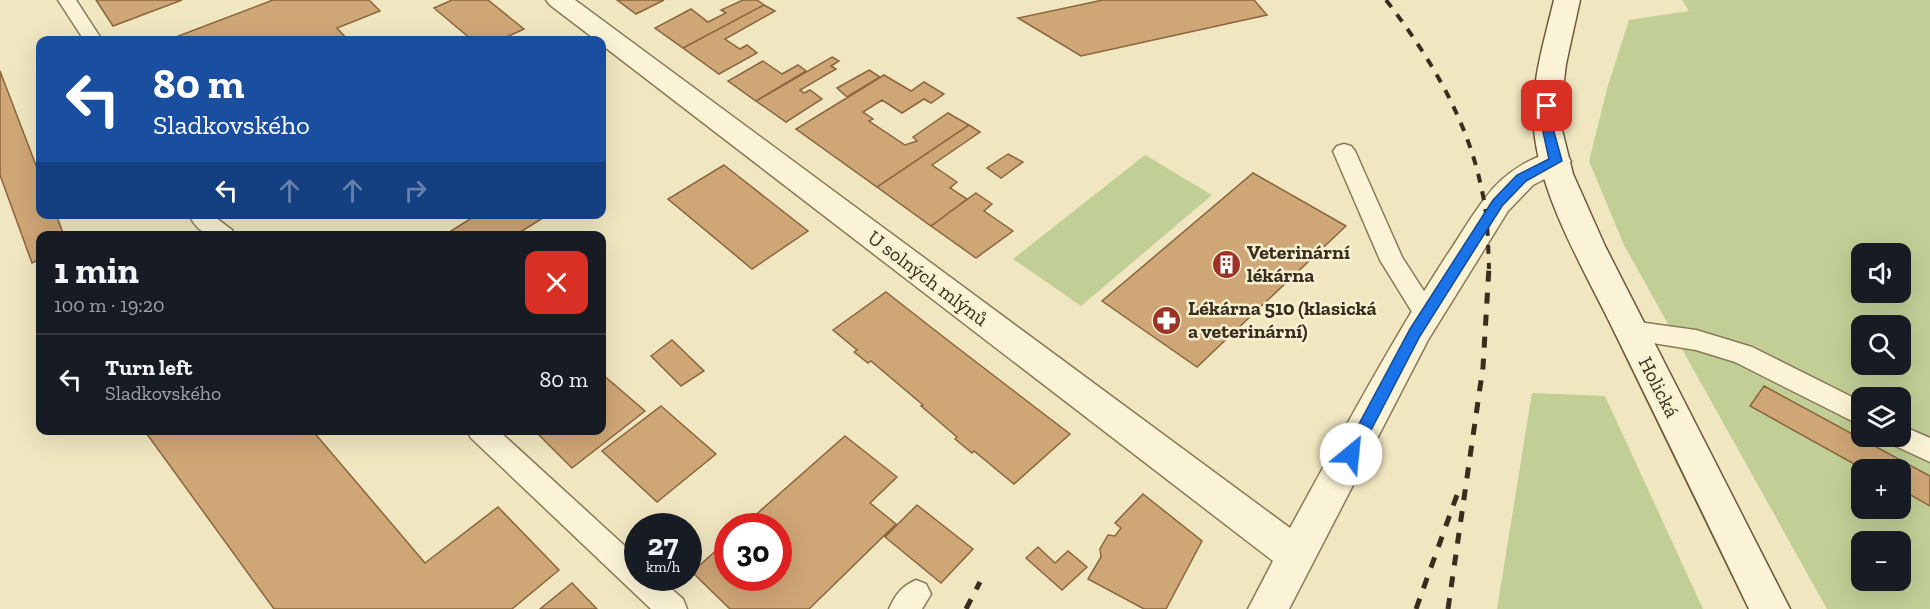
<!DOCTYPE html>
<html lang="en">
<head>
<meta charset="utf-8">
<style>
	body { margin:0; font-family:"Zilla Slab",serif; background:#20242c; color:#f1f3f6; height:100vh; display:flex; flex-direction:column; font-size:22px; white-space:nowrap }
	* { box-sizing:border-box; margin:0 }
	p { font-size:20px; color:#9ea1a6 }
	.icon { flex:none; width:33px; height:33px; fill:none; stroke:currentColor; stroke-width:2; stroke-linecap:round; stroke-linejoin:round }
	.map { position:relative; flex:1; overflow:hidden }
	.details { position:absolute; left:36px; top:231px; width:570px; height:204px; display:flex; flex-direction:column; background:#171b24; border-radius:12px; box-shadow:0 6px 24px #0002 }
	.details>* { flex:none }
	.guide { position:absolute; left:36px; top:36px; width:570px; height:183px; border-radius:12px; box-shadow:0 6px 24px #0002; background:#1a4fa0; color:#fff; overflow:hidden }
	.buttons { position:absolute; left:1851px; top:243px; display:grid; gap:12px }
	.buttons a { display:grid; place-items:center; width:60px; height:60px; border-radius:12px; background:#171b24; box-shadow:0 6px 24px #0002; font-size:30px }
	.speed { position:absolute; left:624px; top:513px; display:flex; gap:12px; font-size:30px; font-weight:700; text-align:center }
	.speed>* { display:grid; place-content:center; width:78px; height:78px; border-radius:50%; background:#171b24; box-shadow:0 6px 24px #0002; line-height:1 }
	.speed small { font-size:15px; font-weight:400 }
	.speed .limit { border:9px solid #d22; background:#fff; color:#111 }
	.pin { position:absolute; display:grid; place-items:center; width:51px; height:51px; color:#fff; margin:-26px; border-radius:12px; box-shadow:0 3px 9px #0006 }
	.me { position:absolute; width:66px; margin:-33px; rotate:28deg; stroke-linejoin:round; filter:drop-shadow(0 0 4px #0008) }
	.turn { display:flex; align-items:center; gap:21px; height:126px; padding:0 18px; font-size:27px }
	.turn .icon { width:78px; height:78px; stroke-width:2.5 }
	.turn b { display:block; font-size:42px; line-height:51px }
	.lanes { display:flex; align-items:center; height:57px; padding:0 18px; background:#0003; justify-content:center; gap:30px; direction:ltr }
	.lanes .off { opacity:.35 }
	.round { display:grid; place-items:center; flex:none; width:63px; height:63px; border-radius:12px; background:#20242c }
	.head { display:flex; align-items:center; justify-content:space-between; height:102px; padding:0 18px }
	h1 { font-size:36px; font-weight:800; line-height:45px }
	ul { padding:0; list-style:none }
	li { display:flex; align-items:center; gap:18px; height:90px; padding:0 18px; border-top:2px solid #363941 }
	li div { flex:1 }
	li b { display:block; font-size:22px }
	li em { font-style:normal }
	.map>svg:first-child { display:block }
	.green { fill:#c1ce95; fill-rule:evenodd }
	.building { fill:#cfa676; stroke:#8a653d; stroke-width:1.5 }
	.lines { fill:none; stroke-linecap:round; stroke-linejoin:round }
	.lane-casing { stroke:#8a7958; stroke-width:3 }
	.street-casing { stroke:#8a7958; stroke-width:3 }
	.secondary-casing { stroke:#6c593b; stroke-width:3 }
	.lane { fill:#faf3d5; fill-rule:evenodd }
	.street { fill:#faf3d5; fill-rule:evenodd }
	.secondary { fill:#faf3d5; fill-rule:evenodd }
	.rail-far1 { stroke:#392e1d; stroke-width:4; stroke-dasharray:9 9; stroke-linecap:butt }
	.rail { stroke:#392e1d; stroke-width:5; stroke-dasharray:11 11; stroke-linecap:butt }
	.route { fill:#1a73e8; stroke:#114b97; stroke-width:1.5 }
	.labels { text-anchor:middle; stroke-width:5; stroke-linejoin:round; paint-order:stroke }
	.poi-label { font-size:20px; font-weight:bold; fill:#392e1d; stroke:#f7f0d1; text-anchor:start }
	.street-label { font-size:20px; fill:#392e1d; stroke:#f7f0d1 }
</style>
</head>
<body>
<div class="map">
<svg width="1930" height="609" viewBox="0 0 1930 609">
	<rect width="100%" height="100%" fill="#f0e7c1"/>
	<path class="green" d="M1682 0H1930V609H1827L1624 245 1589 161 1607 89 1629 20 1689 11ZM1862 254H1900V292H1862ZM1862 326H1900V364H1862ZM1862 398H1900V436H1862ZM1862 470H1900V508H1862ZM1862 542H1900V580H1862Z
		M1145 155 1212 195 1081 306 1013 259Z
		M1532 393 1605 396 1703 609H1497Z"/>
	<path class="building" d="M96 0H182L113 26Z
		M273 0H369L380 11 337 28 348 40H168Z
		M452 0H488L524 29 500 40H472L434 8Z
		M617 0H664L636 14Z
		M743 0H757L764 5 683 48 655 28 691 9 708 22 726 13 721 10Z
		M1103 0H1254L1267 15 1081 56 1018 18Z
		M764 5 775 11 725 39 740 49 747 45 757 53 719 74 683 48Z
		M832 57 839 61 831 66 836 69 800 90 804 93 810 90 822 99 786 122 756 101Z
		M763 61 782 74 798 65 806 71 756 101 728 81Z
		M869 70 880 77 847 97 837 88Z
		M0 71 40 176V214H56L64 236H40V259L32 263 0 175Z
		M884 75 911 91 924 82 944 94 931 103 924 99 902 113 882 100 863 112 873 119 869 121 905 145 917 141 913 137 948 113 969 125 877 187 796 129Z
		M969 125 980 132 932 165 957 182 950 188 967 199 931 226 877 187Z
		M1008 154 1023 162 1001 178 987 168Z
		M724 165 808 231 752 269 668 199Z
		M1253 173 1346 226 1197 367 1102 301Z
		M976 193 992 204 984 211 1013 231 976 258 931 226Z
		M478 214H544L546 216 514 236H443Z
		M886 292 950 342 1070 434 1014 484 974 451 972 453 955 439 957 437 921 406 923 405 871 361 868 363 854 352 857 350 833 330Z
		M672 340 704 371 681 386 651 356Z
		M602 374 645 411 572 468 534 430H602Z
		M1764 386 1930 476V506L1900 489V470H1865L1750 406Z
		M661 406 716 454 657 502 602 451Z
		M144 430H312L425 563 498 507 559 570 512 609H274Z
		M845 436 897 477 870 503 896 524 809 609H730L692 572 728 540V578H778V526H743Z
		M1143 494 1202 541 1166 609H1144L1088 579 1101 557 1100 549 1108 535 1115 536 1121 528 1115 523Z
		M917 505 973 549 941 583 885 537Z
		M1038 547 1055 563 1068 551 1087 567 1062 590 1026 558Z
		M572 583 597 609H540Z"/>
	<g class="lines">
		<defs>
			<path id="lane" d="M58 0H76L102 40H84Z
				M1344 144 1351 146 1355 151 1402 257 1438 313 1435 320 1426 322 1417 320 1380 260 1333 151 1337 146Z
				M188 214H211L232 230 235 236C210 236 202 238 188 214Z
				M1631 321 1696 330 1752 347 1862 402V426L1735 362 1696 350 1622 338 1619 331 1622 324Z
				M1900 425 1930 438V462L1891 444 1887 436H1900Z
				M467 430H498L638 558V578H659L683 599 687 609H651L471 438Z
				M916 580 926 584 931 594 922 609H889C895 595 902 586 916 580Z"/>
			<path id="street" d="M546 0H575L1290 528C1340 437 1389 345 1445 258 1459 238 1471 216 1486 197 1501 176 1540 147 1566 154L1571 161 1566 168 1533 185 1508 211 1428 340 1289 609H1248L1273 561 602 45V40H596L550 5Z"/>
			<path id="secondary" d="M1554 0H1580L1566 64 1562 97V130L1573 174 1605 246 1790 609H1749C1704 515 1658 421 1612 327 1583 268 1540 196 1534 129 1530 86 1544 42 1554 0Z"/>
		</defs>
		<use href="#lane" class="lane-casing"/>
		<use href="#street" class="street-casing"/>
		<use href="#secondary" class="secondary-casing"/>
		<use href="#lane" class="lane"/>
		<use href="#street" class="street"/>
		<use href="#secondary" class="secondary"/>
		<path class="rail-far1" d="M1386 0C1430 57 1468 120 1482 191 1488 216 1488 243 1489 269"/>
		<path class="rail" d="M966 609 980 582
			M1416 609 1457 495
			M1448 609 1483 367 1489 267"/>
	</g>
	<path class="route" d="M1547 102 1553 106 1554 132 1562 161 1526 181 1502 206 1420 336 1356 459 1351 461 1345 459 1343 454 1345 450 1410 329 1493 200 1517 175 1549 159 1543 132 1541 106Z"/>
	<defs>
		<symbol id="building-disc" viewBox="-11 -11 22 22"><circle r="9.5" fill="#9c3326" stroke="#f7f0d1"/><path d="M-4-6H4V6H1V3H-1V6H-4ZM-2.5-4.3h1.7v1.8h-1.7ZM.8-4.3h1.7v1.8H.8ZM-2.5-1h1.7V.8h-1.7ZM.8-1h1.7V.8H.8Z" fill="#fff"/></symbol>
		<symbol id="pharmacy-disc" viewBox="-11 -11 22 22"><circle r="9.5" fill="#9c3326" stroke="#f7f0d1"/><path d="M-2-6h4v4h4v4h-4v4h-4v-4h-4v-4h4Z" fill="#fff"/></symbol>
	</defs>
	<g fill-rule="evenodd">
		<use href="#building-disc" x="1210" y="248" width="33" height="33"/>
		<use href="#pharmacy-disc" x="1150" y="304" width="33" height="33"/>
	</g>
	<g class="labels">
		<g class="poi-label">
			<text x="1247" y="259">Veterinární<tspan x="1247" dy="23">lékárna</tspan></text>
			<text x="1188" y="315">Lékárna 510 (klasická<tspan x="1188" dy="23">a veterinární)</tspan></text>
		</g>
		<g class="street-label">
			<text transform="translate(928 278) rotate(37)" y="7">U solných mlýnů</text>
			<text transform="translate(1659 387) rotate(63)" y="7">Holická</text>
		</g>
	</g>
</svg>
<div class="buttons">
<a><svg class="icon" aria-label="sound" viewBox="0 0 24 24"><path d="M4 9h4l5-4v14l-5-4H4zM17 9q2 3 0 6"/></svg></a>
<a><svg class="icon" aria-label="search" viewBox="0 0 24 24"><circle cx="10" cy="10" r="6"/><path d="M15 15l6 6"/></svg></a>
<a><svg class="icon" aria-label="layers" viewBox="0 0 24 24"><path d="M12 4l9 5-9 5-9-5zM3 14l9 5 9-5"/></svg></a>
<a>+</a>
<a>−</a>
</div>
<div class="speed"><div>27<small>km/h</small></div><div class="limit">30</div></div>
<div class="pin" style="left:1547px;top:106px;background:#d93025"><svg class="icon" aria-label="arrive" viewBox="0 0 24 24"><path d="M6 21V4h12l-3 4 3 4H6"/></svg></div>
<svg class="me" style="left:1351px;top:454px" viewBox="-20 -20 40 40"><circle r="19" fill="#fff"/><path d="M0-13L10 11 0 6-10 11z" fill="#1a73e8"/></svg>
<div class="guide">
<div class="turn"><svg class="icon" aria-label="left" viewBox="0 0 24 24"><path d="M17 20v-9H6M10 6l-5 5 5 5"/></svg><div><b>80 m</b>Sladkovského</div></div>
<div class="lanes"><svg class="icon" aria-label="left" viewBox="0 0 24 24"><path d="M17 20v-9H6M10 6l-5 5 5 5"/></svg><svg class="icon off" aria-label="ahead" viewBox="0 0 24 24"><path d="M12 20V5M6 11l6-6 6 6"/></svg><svg class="icon off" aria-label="ahead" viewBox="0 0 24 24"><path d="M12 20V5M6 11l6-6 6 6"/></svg><svg class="icon off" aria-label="right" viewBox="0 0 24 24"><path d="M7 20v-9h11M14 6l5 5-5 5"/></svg></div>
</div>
<section class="details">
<div class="head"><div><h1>1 min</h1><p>100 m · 19:20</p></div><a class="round" style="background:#d93025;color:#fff"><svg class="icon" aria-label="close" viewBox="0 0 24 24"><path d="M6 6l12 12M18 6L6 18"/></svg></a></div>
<ul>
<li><svg class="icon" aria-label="left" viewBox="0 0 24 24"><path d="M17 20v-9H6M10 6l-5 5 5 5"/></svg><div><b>Turn left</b><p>Sladkovského</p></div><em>80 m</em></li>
</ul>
</section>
</div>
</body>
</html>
